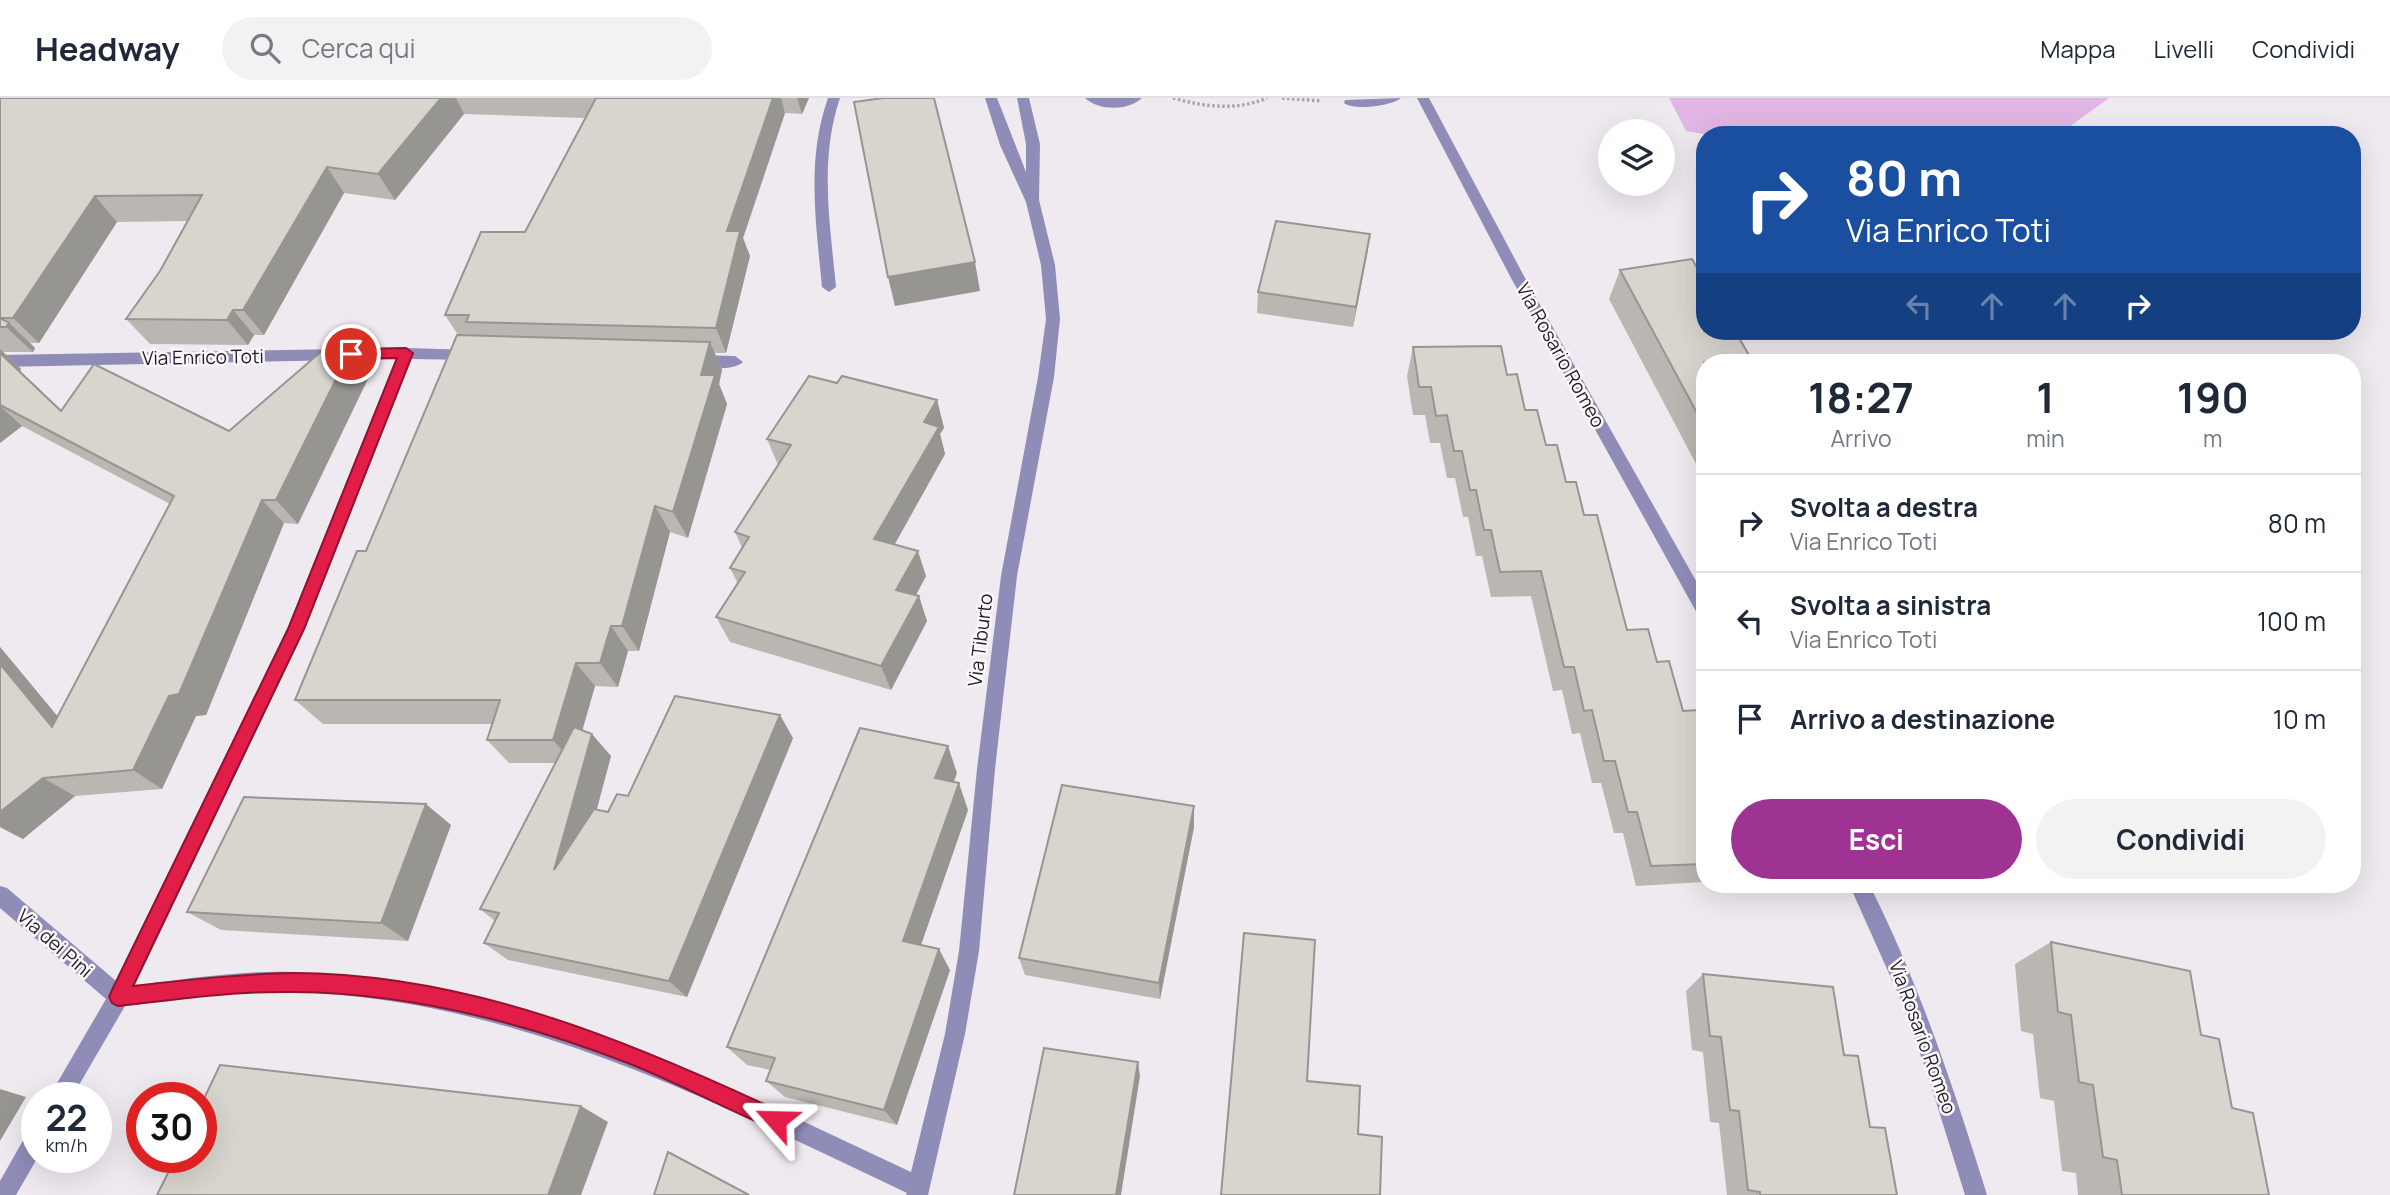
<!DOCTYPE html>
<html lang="it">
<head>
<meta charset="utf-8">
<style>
	body { margin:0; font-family:Manrope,sans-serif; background:#f2f2f3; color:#1f2937; height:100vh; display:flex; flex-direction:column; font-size:26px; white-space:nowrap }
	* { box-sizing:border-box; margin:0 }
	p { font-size:23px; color:#747a83 }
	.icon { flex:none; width:38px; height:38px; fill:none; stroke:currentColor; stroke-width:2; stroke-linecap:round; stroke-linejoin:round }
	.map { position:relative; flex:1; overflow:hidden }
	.panel { position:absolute; left:1696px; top:256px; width:665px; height:539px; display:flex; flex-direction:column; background:#fff; border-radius:28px; box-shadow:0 7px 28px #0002 }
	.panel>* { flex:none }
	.banner { position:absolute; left:1696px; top:28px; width:665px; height:214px; border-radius:28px; box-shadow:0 7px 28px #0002; background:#1a4fa0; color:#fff; overflow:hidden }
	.buttons { position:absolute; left:1598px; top:21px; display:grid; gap:14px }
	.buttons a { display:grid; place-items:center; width:77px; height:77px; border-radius:50%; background:#fff; box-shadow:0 7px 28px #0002; font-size:35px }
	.speed { position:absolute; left:21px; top:984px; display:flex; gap:14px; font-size:35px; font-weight:700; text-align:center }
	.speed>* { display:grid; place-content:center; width:91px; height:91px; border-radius:50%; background:#fff; box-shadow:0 7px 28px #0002; line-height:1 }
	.speed small { font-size:18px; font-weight:400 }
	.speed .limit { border:10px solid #d22; background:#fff; color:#111 }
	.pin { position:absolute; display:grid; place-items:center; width:60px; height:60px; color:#fff; margin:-30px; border:4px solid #fff; border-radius:50%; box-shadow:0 2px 7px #0007 }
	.me { position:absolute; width:77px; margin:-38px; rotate:295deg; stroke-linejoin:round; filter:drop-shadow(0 0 5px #0008) }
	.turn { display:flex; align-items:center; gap:24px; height:147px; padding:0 35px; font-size:32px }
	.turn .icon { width:91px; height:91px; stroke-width:2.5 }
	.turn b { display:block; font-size:49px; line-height:60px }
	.lanes { display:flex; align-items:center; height:66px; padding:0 35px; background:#0003; justify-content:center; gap:35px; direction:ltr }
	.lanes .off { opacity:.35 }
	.eta { display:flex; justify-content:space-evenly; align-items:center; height:119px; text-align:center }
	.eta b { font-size:42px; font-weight:700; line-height:49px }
	.action { display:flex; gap:14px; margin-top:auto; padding:14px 35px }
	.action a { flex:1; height:80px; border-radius:42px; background:#9e3394; color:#fff; font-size:28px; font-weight:700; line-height:80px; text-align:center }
	.action a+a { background:#f2f2f3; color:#1f2937 }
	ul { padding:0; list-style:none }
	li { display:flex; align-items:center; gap:21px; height:98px; padding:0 35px; border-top:2px solid #e0e1e3 }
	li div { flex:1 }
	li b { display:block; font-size:26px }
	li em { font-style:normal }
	header { display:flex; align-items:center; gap:42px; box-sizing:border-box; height:98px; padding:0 35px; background:#fff; border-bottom:2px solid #e0e1e3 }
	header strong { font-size:33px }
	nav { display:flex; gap:38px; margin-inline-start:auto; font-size:24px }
	.search { width:490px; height:63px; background:#f2f2f3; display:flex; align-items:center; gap:18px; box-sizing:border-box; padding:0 24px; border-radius:38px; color:#747a83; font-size:26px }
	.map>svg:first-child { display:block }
	.green { fill:#e2b6e4 }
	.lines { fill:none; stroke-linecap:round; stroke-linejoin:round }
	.path { stroke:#a9a5a9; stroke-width:3.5; stroke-dasharray:2.5 2.5; stroke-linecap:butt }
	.lane { fill:#8f8cb8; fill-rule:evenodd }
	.street { fill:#8f8cb8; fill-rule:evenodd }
	.wall { fill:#bab7b2 }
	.shaded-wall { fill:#979591 }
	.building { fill:#d8d5cf; stroke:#979591; stroke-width:2 }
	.route { fill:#e11d48; stroke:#92132f; stroke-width:2 }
	.labels { text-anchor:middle; stroke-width:5; stroke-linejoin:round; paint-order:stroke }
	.street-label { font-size:19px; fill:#201f20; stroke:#fcf7fc }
</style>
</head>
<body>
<header>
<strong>Headway</strong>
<div class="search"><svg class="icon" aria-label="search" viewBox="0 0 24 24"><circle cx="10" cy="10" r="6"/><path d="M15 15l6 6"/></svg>Cerca qui</div>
<nav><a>Mappa</a><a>Livelli</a><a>Condividi</a></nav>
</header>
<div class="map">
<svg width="2390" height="1097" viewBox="0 0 2390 1097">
	<rect width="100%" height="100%" fill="#efeaef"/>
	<path class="green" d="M1669 0H2109L2058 37H1709L1686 33Z"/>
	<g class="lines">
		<path class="path" d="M1173 0C1205 9 1236 13 1267 0
			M1282 0 1322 3"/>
		<path class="lane" d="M828 0H840C819 62 830 125 836 189L829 194 822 189C816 125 806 62 828 0Z"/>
		<path class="street" d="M985 0H997L1026 74V46L1017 0H1029L1040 46 1039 102 1055 167 1060 221 1054 279 1017 478 995 671 979 853 965 936 928 1097H906L907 1095C711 1002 515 901 293 894 237 892 180 902 125 908L72 999H49L106 901 0 810V788L7 790 116 883 287 531 396 261 0 269V257L406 250 472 252 480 257 472 262 411 261 305 531 135 887C188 881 241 872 294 874 519 882 712 981 911 1074L945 936 959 853 977 671 1001 478 1038 279 1046 221 1041 167 1026 104 1000 47Z
			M1085 0H1142C1128 13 1099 13 1085 0Z
			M1401 0C1392 8 1353 13 1344 5L1345 2Z
			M1417 0H1429L1525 180 1704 497V519L1698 517 1511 180Z
			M696 257 735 258 743 264C735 273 696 272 688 263Z
			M1849 786H1869C1919 885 1954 990 1987 1097H1965L1928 978 1900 900Z
			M37 1029 38 1059 16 1097H0V1083L29 1032Z"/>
	</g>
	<path class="wall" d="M0 0H809L802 16 785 15 743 140 750 158 726 255H714L722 272 719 286 727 306 688 440 670 434 639 553H628L618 589 595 588 582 632 611 658 597 711 608 714 628 698 793 640 687 899 508 862 484 845 495 823 480 811 556 665H509L487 642 492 626H323L295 602 366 453 458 237 445 217 525 134 585 20 464 16 395 102 344 95 264 237H254L248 247 150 246 126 221 160 173 188 123 117 124 39 245H30L35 250 33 254H3L21 271 20 273 61 312 229 333 376 264 298 426 284 425 206 617 196 618 162 691 75 698 23 741 0 729V549L58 619 170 406 22 328 0 345Z
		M1367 157 1353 229 1257 215 1258 194Z
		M1620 172 1704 264V381L1609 201Z
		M1413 249 1507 277 1525 312 1546 347 1584 417 1627 532 1657 564 1683 613 1704 634V784L1636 788 1623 735H1614L1601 685H1592L1580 635 1572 636 1562 592 1553 593 1531 498 1491 499 1482 458H1476L1468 419H1463L1455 380H1447L1440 345H1430L1425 317H1413L1407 278Z
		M837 285 937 302 944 330 940 336 945 356 895 446 926 478 915 498 927 523 891 592 730 544 716 519 738 486 730 470 742 450 735 434 778 367 767 341Z
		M957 675 954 684 968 712 921 847 950 872 897 1027 785 999 766 983 771 972 747 967 727 949Z
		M1194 708V729L1160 901 1025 877 1019 860Z
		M451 727 408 843 221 832 187 814Z
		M2051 844 2201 937 2269 1097H2078L2076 1075 2062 1073 2054 1003 2040 1000 2033 936 2021 933 2015 866Z
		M1703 876 1844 957 1870 1029 1897 1097H1727L1719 1025 1710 1024 1703 954 1692 952 1686 893Z"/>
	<path class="shaded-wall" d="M441 0H456L464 16 395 102 378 76Z
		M773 0H781L785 15 743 140 750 158 726 255 716 230 727 133Z
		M797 0H809L802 16Z
		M327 69 344 95 264 237 243 212Z
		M95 98 117 124 39 245 13 220Z
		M1370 136 1367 157 1353 229 1356 209Z
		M975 164 980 193 895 208 888 179Z
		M233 212 254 237 248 247 227 222Z
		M9 225 35 250 33 254 6 229Z
		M357 239 376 264 298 426 276 402Z
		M710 244 722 272 719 286 727 306 688 440 673 414 701 277Z
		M0 251 21 271 20 273 87 337 0 255Z
		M937 302 944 330 940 336 945 356 883 467 874 441 924 324Z
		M0 308 22 328 0 345Z
		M262 402 284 425 206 617 196 618 162 691 133 672Z
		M655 408 670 434 639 553 622 528Z
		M918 453 926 478 905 518 896 492Z
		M919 498 927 523 891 592 881 568Z
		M611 528 628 553 618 589 600 565Z
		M0 549 83 649 52 629 0 566Z
		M576 565 595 588 573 665 553 642Z
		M780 617 793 640 687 899 669 883Z
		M592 636 611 658 575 791 554 772Z
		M948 648 957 675 945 706 935 680Z
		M43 680 75 698 23 741 0 729V714Z
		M959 685 968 712 915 864 903 843Z
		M426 706 451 727 408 843 381 825Z
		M1194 708V729L1160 901 1159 885Z
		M939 851 950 872 897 1027 884 1012Z
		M1138 964 1140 978 1121 1097H1116Z
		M0 991 26 999 0 1043Z
		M581 1008 608 1024 581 1097H548Z"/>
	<path class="building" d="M0 0H441L378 76 327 69 243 212H233L227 222 126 221 160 173 202 97 95 98 13 220H0Z
		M596 0H773L727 133H740L716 230 466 224 469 217H445L481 134H525Z
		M883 0H934L975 164 888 179 854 4Z
		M1276 123 1370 136 1356 209 1258 194Z
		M1692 161 1704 182V233H1735L1753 264H1704V328L1620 172Z
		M0 220 9 225 6 229H0Z
		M457 237 710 244 701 277H715L673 414 655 408 622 528H611L600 565H576L553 642H487L500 602H295L357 453H366Z
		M357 239 276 402H262L179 596 169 598 133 672 43 680 0 714V566L52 629 174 398 0 307V255L61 313 94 266 229 333 337 240Z
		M1501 248 1507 277 1517 276 1525 312H1537L1546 347H1557L1566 384H1576L1584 417H1597L1627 532 1648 531 1657 564 1669 563 1683 613 1698 612 1704 634V766L1651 768 1637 714H1628L1615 663H1604L1592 612 1584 613 1574 569H1564L1541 473 1500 474 1491 432H1484L1476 392H1470L1462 353H1454L1447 317 1436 318 1431 289H1419L1413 249Z
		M809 278 837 285 842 278 937 302 924 324 939 329 874 441 918 453 896 492 919 498 881 568 716 519 745 474 730 470 749 439 735 434 791 347 767 341Z
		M675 598 780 617 669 883 484 845 499 815 480 811 574 629 592 636 554 772 594 711 608 714 617 696 628 698Z
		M860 630 948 648 935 680 959 685 903 843 939 851 884 1012 766 983 775 960 727 949Z
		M1062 687 1194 708 1159 885 1019 860Z
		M244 699 426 706 381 825 187 814Z
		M1244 835 1315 842 1307 983 1360 988 1358 1036 1382 1039 1380 1097H1221Z
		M2051 844 2190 873 2201 937 2219 941 2232 1010 2253 1015 2269 1097H2122L2117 1062 2103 1059 2093 987 2079 984 2071 917 2058 914Z
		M1703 876 1833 889 1844 957 1858 958 1870 1029 1885 1030 1897 1097H1760V1094L1748 1092 1739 1013 1730 1012 1721 939 1710 938Z
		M1044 950 1138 964 1116 1097H1014Z
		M220 967 581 1008 548 1097H157L176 1059H201V1007Z
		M668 1054 749 1097H654Z"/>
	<path class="route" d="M406 250 413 255 304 531 133 888C186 882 239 876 292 875 466 875 628 942 783 1015L786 1022 783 1029 776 1032C725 1011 677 984 625 964 519 923 408 895 294 894 235 893 177 901 118 908L112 905 109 899 112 892 288 531 397 260 351 261 344 256 351 251Z"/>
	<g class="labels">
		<g class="street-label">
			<text transform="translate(1561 257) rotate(61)" y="7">Via Rosario Romeo</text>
			<text transform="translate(203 259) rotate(-1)" y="7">Via Enrico Toti</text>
			<text transform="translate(980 542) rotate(-83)" y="7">Via Tiburto</text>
			<text transform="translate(55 845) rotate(41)" y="7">Via dei Pini</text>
			<text transform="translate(1923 939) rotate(70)" y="7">Via Rosario Romeo</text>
		</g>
	</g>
</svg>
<div class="buttons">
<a><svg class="icon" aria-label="layers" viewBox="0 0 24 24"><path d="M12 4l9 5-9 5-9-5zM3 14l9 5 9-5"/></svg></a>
</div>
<div class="speed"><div>22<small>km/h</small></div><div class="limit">30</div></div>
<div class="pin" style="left:351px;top:256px;background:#d93025"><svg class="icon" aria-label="arrive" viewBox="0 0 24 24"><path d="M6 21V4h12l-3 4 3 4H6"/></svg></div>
<svg class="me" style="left:776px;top:1022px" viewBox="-20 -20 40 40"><path d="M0-17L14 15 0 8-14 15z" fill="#e11d48" stroke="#fff" stroke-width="4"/></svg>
<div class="banner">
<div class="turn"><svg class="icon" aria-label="right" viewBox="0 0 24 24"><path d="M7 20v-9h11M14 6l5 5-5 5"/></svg><div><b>80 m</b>Via Enrico Toti</div></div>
<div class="lanes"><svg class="icon off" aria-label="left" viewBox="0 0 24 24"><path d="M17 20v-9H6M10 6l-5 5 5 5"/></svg><svg class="icon off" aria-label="ahead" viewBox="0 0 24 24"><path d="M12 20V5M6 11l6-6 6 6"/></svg><svg class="icon off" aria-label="ahead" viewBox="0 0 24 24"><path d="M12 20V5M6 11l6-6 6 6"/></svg><svg class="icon" aria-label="right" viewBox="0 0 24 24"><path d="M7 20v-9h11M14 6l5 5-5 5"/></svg></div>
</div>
<section class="panel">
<div class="eta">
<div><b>18:27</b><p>Arrivo</p></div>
<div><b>1</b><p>min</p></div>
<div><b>190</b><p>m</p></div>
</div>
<ul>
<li><svg class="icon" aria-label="right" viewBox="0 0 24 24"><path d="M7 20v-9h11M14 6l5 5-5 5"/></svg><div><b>Svolta a destra</b><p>Via Enrico Toti</p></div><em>80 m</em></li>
<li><svg class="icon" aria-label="left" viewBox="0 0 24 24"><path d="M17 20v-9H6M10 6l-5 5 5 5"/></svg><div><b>Svolta a sinistra</b><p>Via Enrico Toti</p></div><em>100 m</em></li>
<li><svg class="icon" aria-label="arrive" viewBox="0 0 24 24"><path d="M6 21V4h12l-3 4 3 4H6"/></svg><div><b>Arrivo a destinazione</b></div><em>10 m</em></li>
</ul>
<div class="action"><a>Esci</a><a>Condividi</a></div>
</section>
</div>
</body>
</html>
